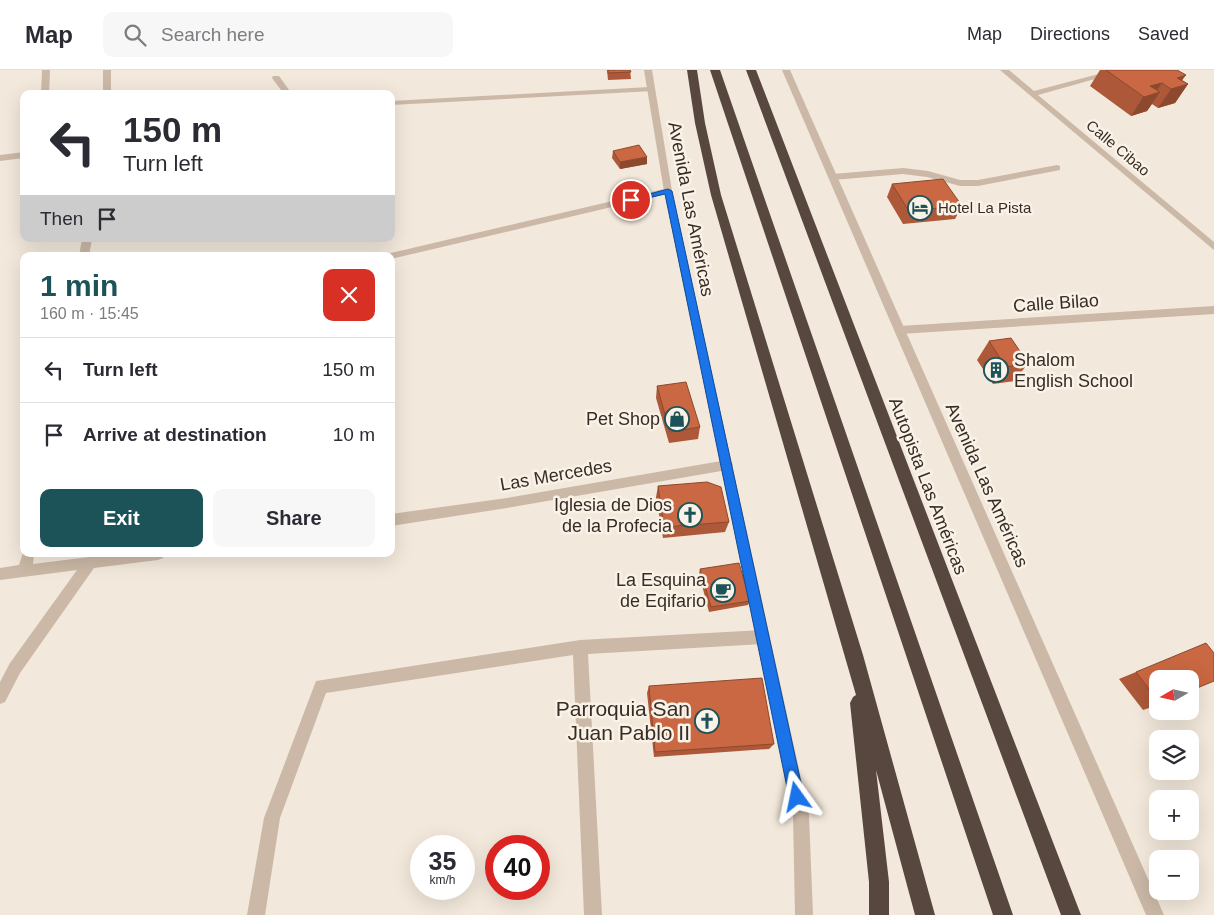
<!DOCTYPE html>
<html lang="en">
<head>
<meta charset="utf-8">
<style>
	body { margin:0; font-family:Arial,sans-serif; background:#f7f7f7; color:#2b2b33; height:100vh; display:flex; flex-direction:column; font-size:19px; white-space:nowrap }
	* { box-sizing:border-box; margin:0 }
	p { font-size:16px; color:#7c7c81 }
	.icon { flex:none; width:28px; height:28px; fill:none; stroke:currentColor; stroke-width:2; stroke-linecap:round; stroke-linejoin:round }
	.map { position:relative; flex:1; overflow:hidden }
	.panel { position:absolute; left:20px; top:182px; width:375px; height:305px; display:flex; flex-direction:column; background:#fff; border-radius:10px; box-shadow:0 5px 20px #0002 }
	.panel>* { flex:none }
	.hud { position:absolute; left:20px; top:20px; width:375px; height:152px; border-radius:10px; box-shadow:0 5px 20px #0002; background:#fff; color:#2b2b33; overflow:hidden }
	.needle { width:32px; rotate:261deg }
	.tools { position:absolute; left:1149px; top:600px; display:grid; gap:10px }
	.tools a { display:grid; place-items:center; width:50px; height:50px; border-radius:10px; background:#fff; box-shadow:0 5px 20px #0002; font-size:25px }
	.speed { position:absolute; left:410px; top:765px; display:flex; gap:10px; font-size:25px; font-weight:700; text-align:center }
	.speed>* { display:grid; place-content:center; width:65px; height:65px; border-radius:50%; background:#fff; box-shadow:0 5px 20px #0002; line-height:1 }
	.speed small { font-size:12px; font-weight:400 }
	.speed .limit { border:8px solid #d22; background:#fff; color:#111 }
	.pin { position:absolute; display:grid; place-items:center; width:42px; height:42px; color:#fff; margin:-21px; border:2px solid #fff; border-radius:50%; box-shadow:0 1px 5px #0007 }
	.me { position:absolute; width:55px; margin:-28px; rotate:348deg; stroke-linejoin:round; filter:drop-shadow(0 0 4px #0008) }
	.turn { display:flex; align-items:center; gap:18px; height:105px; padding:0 20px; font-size:22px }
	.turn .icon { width:65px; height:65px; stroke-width:2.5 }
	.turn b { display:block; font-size:35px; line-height:42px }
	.then { display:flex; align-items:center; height:48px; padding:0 20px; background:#0003; gap:10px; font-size:19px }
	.round { display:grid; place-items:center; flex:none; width:52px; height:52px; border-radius:10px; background:#f7f7f7 }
	.headline { display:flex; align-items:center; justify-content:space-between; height:85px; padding:0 20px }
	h1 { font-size:30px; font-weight:800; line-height:38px; color:#1c5359 }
	.cta { display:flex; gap:10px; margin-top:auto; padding:10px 20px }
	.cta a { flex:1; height:58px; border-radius:10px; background:#1c5359; color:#fff; font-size:20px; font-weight:800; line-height:58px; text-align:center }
	.cta a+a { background:#f7f7f7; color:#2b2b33 }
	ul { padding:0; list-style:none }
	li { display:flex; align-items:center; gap:15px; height:65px; padding:0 20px; border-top:1px solid #e1e1e2 }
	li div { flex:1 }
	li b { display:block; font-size:19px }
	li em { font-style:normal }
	header { display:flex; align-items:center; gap:30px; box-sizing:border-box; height:70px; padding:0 25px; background:#fff; border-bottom:1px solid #e1e1e2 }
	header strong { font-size:24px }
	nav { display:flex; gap:28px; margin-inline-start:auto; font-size:18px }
	.search { width:350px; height:45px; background:#f7f7f7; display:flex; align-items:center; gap:12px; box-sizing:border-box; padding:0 18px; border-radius:10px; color:#7c7c81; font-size:19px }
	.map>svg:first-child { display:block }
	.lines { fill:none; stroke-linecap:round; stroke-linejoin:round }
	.service { fill:#cbb8a6; fill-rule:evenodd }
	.minor { fill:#cbb8a6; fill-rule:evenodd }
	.tertiary { fill:#cbb8a6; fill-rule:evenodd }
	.motorway { fill:#58473e; fill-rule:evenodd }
	.wall { fill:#ad5939 }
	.shaded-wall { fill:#8d492e }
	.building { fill:#c96842; stroke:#8d492e }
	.route { fill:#1a73e8; stroke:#114b97 }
	.labels { text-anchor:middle; stroke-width:5; stroke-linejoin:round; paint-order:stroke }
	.far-street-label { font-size:15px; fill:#372d27; stroke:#faf2e7 }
	.far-poi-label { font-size:15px; fill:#372d27; stroke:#faf2e7; text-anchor:start }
	.street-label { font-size:18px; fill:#372d27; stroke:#faf2e7 }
	.poi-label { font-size:18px; fill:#372d27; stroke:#faf2e7; text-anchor:end }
	.near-poi-label { font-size:21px; fill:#372d27; stroke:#faf2e7; text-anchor:end }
</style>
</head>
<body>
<header>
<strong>Map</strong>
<div class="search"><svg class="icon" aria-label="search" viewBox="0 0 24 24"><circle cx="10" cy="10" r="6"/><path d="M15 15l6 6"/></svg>Search here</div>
<nav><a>Map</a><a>Directions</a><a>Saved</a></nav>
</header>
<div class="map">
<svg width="1214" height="845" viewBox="0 0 1214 845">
	<rect width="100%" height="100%" fill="#f2e8db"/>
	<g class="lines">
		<path class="service" d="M1057 95 1060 96V100L978 116H960L927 107 903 104 833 110 829 107 833 104 903 98 928 101 960 110H978Z"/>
		<path class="minor" d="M42 0H50L49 24H41Z
			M103 0H111V24H103Z
			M1000 0H1009L1034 21 1114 0H1127L1038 25 1214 172V180Z
			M273 6H279L292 24H284L272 8Z
			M650 17H653V21L391 35V31Z
			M24 82V88L0 91V85Z
			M668 118 672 121 671 123 391 189V186H386L391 183Z
			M82 169H92L89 186H79Z
			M1214 236V244L900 264 895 260 900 256Z
			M727 390 731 391 733 395 731 399 727 400 507 438 391 456V444L507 428Z
			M24 480V484H34L33 494 113 484H165L163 488 158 490 94 498 20 603 5 632 0 634V612L10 593 77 500 0 510V498L19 495Z
			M763 560 768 562 770 567 768 572 763 574 588 584 602 845H584L573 585 326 623 280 748 265 845H247L264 748 316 611 580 570Z"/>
		<path class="tertiary" d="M644 0H652L672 121 809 745 813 845H795L793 745 664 121Z
			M782 0H790L1164 845H1146Z"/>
		<path class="motorway" d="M687 0H697L705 53 721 125 863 585 935 845H915L876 700 889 812V845H869V812L850 633 853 627 856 625 711 125 695 53Z
			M710 0H720L1013 845H993Z
			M746 0H756L1081 845H1061Z"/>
	</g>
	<path class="wall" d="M607 0H630L631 9 608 10Z
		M1100 0H1177L1182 10 1188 14 1175 33 1158 38 1152 34 1147 41 1131 46 1090 16Z
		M613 81 647 87V94L620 99 612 88Z
		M892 114 962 136 955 149 903 154 887 127Z
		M989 271 1028 293 1015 311 993 314 977 290Z
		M657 316 700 357 698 369 669 373 656 328Z
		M658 416 729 452 725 462 663 468 656 427Z
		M700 499 750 531 748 535 709 542 699 504Z
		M1136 602 1158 609V635L1143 640 1119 609Z
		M649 616 774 674 769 679 654 687 647 623Z"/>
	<path class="shaded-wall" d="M1186 5 1177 17 1188 14 1175 33 1158 38 1171 19 1177 8Z
		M1162 13 1155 23 1160 22 1147 41 1131 46 1150 16Z
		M647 87V94L620 99V92Z"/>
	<path class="building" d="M608 0H630L631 2 608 3Z
		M1106 0H1177L1186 5 1177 8 1188 14 1171 19 1162 13 1150 16 1160 22 1144 27Z
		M639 75 647 87 620 92 613 81Z
		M943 109 962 136 909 141 892 114Z
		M1011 268 1028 293 1006 297 989 271Z
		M686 312 700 357 670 362 657 316Z
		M707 412 721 417 729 452 664 457 658 416Z
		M739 493 750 531 711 537 700 499Z
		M1206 573 1214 583V611L1190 621V609H1158V631L1136 602Z
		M762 608 774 674 655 682 649 616Z"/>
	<path class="route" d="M668 119 672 121 804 727 802 732 797 735 792 732 789 727 665 124 631 132 627 130Z"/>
	<defs>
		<symbol id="hotel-ring" viewBox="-11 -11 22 22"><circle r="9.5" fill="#faf2e7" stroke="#1c5359" stroke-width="1.5"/><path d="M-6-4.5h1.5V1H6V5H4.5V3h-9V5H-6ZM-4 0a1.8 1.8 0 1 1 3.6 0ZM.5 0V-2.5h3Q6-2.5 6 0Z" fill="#1c5359"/></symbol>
		<symbol id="building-ring" viewBox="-11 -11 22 22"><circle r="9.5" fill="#faf2e7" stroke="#1c5359" stroke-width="1.5"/><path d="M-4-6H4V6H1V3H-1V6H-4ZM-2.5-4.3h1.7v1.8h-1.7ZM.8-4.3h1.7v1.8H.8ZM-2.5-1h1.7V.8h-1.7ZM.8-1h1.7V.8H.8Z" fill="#1c5359"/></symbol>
		<symbol id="shop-ring" viewBox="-11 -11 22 22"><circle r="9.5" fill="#faf2e7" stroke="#1c5359" stroke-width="1.5"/><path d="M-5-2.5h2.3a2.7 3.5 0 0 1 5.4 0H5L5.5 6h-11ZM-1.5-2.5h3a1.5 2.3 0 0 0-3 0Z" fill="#1c5359"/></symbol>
		<symbol id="church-ring" viewBox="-11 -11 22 22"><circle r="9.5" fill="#faf2e7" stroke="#1c5359" stroke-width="1.5"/><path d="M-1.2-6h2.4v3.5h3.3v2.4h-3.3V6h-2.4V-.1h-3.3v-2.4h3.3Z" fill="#1c5359"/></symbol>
		<symbol id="cafe-ring" viewBox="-11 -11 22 22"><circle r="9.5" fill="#faf2e7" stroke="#1c5359" stroke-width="1.5"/><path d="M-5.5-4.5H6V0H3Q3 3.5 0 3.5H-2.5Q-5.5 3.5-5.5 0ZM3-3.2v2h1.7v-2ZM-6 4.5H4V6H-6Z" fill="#1c5359"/></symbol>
	</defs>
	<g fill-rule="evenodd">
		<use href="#hotel-ring" x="906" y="124" width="28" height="28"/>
		<use href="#building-ring" x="982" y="286" width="28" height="28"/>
		<use href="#shop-ring" x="663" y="335" width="28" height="28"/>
		<use href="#church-ring" x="676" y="431" width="28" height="28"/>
		<use href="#cafe-ring" x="709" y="506" width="28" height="28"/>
		<use href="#church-ring" x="693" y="637" width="28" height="28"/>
	</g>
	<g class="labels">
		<g class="far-street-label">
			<text transform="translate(1118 78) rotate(40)" y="5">Calle Cibao</text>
		</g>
		<g class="far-poi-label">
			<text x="938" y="143">Hotel La Pista</text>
		</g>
		<g class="street-label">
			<text transform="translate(691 139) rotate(79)" y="6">Avenida Las Américas</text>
			<text transform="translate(1056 233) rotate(-4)" y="6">Calle Bilao</text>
			<text transform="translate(556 405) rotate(-10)" y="6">Las Mercedes</text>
			<text transform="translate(987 415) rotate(66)" y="6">Avenida Las Américas</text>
			<text transform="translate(928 416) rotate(69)" y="6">Autopista Las Américas</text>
		</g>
		<g class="poi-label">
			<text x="1014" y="296" text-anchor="start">Shalom<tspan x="1014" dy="21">English School</tspan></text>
			<text x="660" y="355">Pet Shop</text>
			<text x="672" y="441">Iglesia de Dios<tspan x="672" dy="21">de la Profecia</tspan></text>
			<text x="706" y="516">La Esquina<tspan x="706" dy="21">de Eqifario</tspan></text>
		</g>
		<g class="near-poi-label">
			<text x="690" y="646">Parroquia San<tspan x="690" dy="24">Juan Pablo II</tspan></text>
		</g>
	</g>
</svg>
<div class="tools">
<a><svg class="needle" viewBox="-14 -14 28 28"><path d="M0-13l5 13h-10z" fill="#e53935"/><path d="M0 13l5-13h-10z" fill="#7c7c81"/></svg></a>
<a><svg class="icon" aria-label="layers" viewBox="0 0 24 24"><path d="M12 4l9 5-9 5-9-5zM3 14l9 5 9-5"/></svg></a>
<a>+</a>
<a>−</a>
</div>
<div class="speed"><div>35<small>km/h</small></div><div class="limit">40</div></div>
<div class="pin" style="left:631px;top:130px;background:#d93025"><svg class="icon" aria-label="arrive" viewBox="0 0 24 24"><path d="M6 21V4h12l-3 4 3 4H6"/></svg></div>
<svg class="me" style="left:797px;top:727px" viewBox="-20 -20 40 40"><path d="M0-17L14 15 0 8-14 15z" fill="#1a73e8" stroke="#fff" stroke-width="4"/></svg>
<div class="hud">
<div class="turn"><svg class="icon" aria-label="left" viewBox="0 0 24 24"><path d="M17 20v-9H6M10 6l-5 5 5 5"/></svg><div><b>150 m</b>Turn left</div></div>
<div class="then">Then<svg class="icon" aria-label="arrive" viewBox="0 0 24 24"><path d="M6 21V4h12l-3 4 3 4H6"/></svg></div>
</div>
<section class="panel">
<div class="headline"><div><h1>1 min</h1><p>160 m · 15:45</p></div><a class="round" style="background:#d93025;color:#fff"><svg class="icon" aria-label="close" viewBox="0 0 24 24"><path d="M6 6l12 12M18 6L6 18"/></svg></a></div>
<ul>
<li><svg class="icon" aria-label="left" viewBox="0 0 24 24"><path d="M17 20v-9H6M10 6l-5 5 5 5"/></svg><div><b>Turn left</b></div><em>150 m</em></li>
<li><svg class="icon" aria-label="arrive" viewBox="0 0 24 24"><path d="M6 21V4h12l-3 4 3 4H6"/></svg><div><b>Arrive at destination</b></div><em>10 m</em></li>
</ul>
<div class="cta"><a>Exit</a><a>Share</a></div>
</section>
</div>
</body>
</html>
